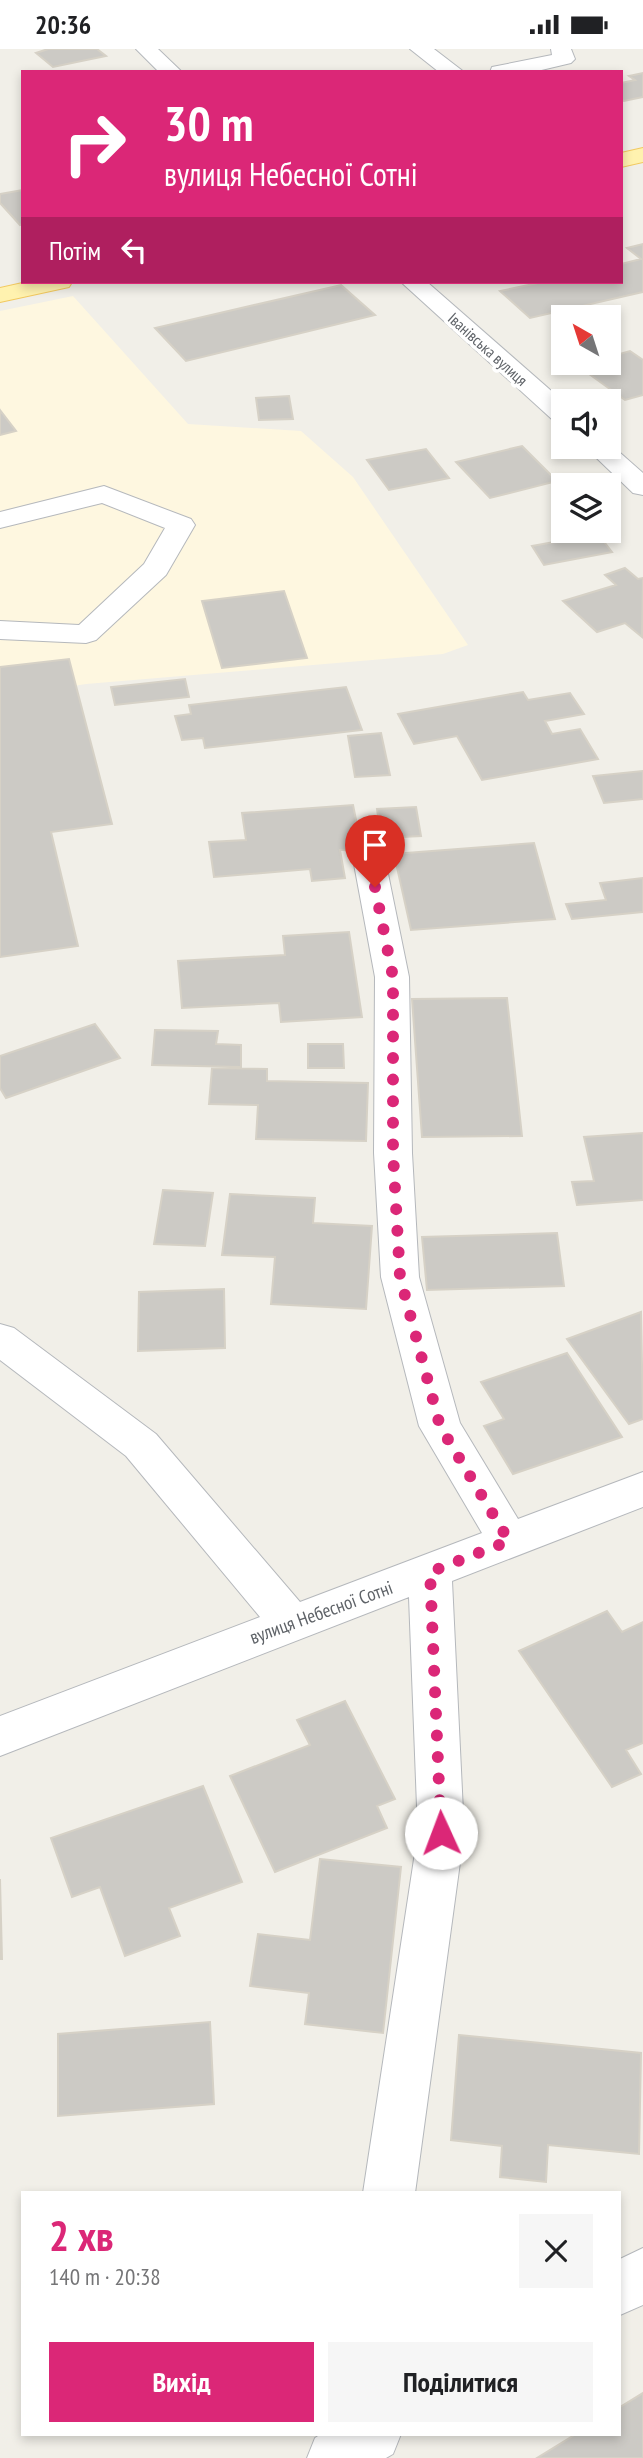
<!DOCTYPE html>
<html lang="uk">
<head>
<meta charset="utf-8">
<style>
	body { margin:0; font-family:"PT Sans Narrow",sans-serif; background:#f6f6f6; color:#202124; height:100vh; display:flex; flex-direction:column; font-size:26px; white-space:nowrap }
	* { box-sizing:border-box; margin:0 }
	p { font-size:23px; color:#757577 }
	.icon { flex:none; width:38px; height:38px; fill:none; stroke:currentColor; stroke-width:2; stroke-linecap:round; stroke-linejoin:round }
	.map { position:relative; flex:1; overflow:hidden }
	.drawer { position:absolute; left:21px; top:2142px; width:600px; height:245px; display:flex; flex-direction:column; background:#fff; border-radius:0px; box-shadow:0 4px 10px #0003 }
	.drawer>* { flex:none }
	.banner { position:absolute; left:21px; top:21px; width:602px; height:214px; border-radius:0px; box-shadow:0 4px 10px #0003; background:#db2777; color:#fff; overflow:hidden }
	.needle { width:46px; rotate:321deg }
	.fabs { position:absolute; left:551px; top:256px; display:grid; gap:14px }
	.fabs a { display:grid; place-items:center; width:70px; height:70px; border-radius:0px; background:#fff; box-shadow:0 4px 10px #0003; font-size:35px }
	.pin { position:absolute; display:grid; place-items:center; width:60px; height:60px; color:#fff; margin:-72px -30px; border-radius:50% 50% 50% 0; rotate:-45deg; box-shadow:0 0 7px #0007 }
	.pin .icon { rotate:45deg }
	.me { position:absolute; width:77px; margin:-38px; rotate:358deg; stroke-linejoin:round; filter:drop-shadow(0 0 5px #0008) }
	.turn { display:flex; align-items:center; gap:24px; height:147px; padding:0 28px; font-size:32px }
	.turn .icon { width:91px; height:91px; stroke-width:2.5 }
	.turn b { display:block; font-size:49px; line-height:60px }
	.then { display:flex; align-items:center; height:66px; padding:0 28px; background:#0003; gap:14px; font-size:26px }
	.round { display:grid; place-items:center; flex:none; width:74px; height:74px; border-radius:0px; background:#f6f6f6 }
	.headline { display:flex; align-items:center; justify-content:space-between; height:119px; padding:0 28px }
	h1 { font-size:42px; font-weight:800; line-height:52px; color:#db2777 }
	.button { display:flex; gap:14px; margin-top:auto; padding:14px 28px }
	.button a { flex:1; height:80px; border-radius:0px; background:#db2777; color:#fff; font-size:28px; font-weight:800; line-height:80px; text-align:center }
	.button a+a { background:#f6f6f6; color:#202124 }
	.status { display:flex; justify-content:space-between; align-items:center; height:49px; padding:0 35px; background:#fff; direction:ltr }
	.status svg { height:19px; fill:currentColor }
	.map>svg:first-child { display:block }
	.commercial { fill:#fef7e0 }
	.building { fill:#cccac5; stroke:#d6d1c6; stroke-width:2 }
	.lines { fill:none; stroke-linecap:round; stroke-linejoin:round }
	.minor-casing { stroke:#b5b8bc; stroke-width:2 }
	.major-casing { stroke:#f2c960; stroke-width:2 }
	.minor { fill:#fff; fill-rule:evenodd }
	.major { fill:#fff2af; fill-rule:evenodd }
	.route { stroke:#db2777; stroke-width:12; stroke-dasharray:0 21.6 }
	.labels { text-anchor:middle; stroke-width:7; stroke-linejoin:round; paint-order:stroke }
	.far-street-label { font-size:16px; fill:#5f6368; stroke:#fff }
	.street-label { font-size:19px; fill:#5f6368; stroke:#fff }
</style>
</head>
<body>
<div class="status"><b>20:36</b><svg viewBox="0 0 49 12"><path d="M0 12V9h3v3zM5 12V6h3v6zM10 12V3h3v9zM15 12V0h3v12zM26 1h20v11H26zM47 4h2v5h-2z"/></svg></div>
<div class="map">
<svg width="643" height="2409" viewBox="0 0 643 2409">
	<rect width="100%" height="100%" fill="#f1efe8"/>
	<path class="commercial" d="M73 247 188 375 301 382 353 428 468 596 443 605 86 635 0 649V262Z"/>
	<path class="building" d="M48 0H97L106 7 53 18 36 4Z
		M643 24V48L624 52 621 50V34L635 31 629 27Z
		M23 141V175L20 176 0 154V145Z
		M643 195V243L530 269 500 242 543 233H621V215L641 210 627 199Z
		M341 236 375 266 186 312 155 279Z
		M630 302 643 311V346L625 351 578 317 609 313V308Z
		M289 347 293 370 259 371 256 349Z
		M0 361 16 382 0 386Z
		M522 397 557 432 490 449 456 413Z
		M426 400 449 429 389 441 367 411Z
		M598 485 612 503 544 516 532 497Z
		M625 519 638 530 643 529 642 588 625 574 597 583 563 552 616 536 605 526Z
		M284 542 307 609 222 619 202 552Z
		M69 610 112 775 51 783 78 897 0 908V618Z
		M185 630 189 648 115 656 111 638Z
		M346 638 362 681 205 699 203 689 182 691 175 667 191 665 189 656Z
		M523 643 528 651 570 644 584 665 545 672 552 685 580 680 598 710 482 731 457 687 414 695 398 665Z
		M381 684 390 726 355 728 348 687Z
		M643 722V750L604 754 593 727Z
		M353 756 362 800 340 801 345 829 312 832 310 820 214 828 209 793 246 791 242 764Z
		M416 758 421 787 381 789 377 760Z
		M534 794 555 870 411 881 394 805Z
		M643 829V863L572 870 566 855 606 851 600 834Z
		M349 883 362 968 281 973 279 954 182 959 178 912 285 906 283 887Z
		M507 949 522 1087 422 1088 412 950Z
		M95 975 120 1009 6 1049 0 1039V1007Z
		M155 981 218 982 216 995 241 996V1018L152 1016Z
		M308 995H343L344 1019H308Z
		M212 1019 267 1020V1032L368 1034 366 1092 256 1090 258 1056 209 1055Z
		M643 1084V1151L577 1156 572 1133 594 1132 584 1088Z
		M163 1141 213 1144 205 1197 154 1195Z
		M230 1145 315 1149 313 1174 372 1177 366 1260 271 1255 275 1208 222 1206Z
		M557 1184 564 1237 427 1241 422 1188Z
		M224 1240 225 1299 138 1302 139 1243Z
		M641 1263 643 1370 629 1375 567 1290Z
		M567 1304 622 1388 513 1425 484 1377 504 1370 481 1333Z
		M607 1562 622 1583 643 1573V1694L626 1701 641 1725 612 1738 519 1602Z
		M345 1652 395 1750 377 1757 387 1779 275 1823 230 1727 310 1696 297 1671Z
		M203 1737 242 1833 169 1859 180 1887 125 1907 100 1838 72 1848 51 1789Z
		M320 1810 401 1818 383 1984 305 1975 309 1944 250 1937 258 1885 310 1891Z
		M0 1830 2 1910H0Z
		M210 1973 214 2055 58 2067V1985Z
		M459 1986 641 2004 639 2105 548 2096 546 2133 500 2128 502 2097 451 2091Z
		M643 2344V2409H537L576 2385H620V2358Z"/>
	<g class="lines">
		<defs>
			<path id="minor" d="M136 0H158L182 23H159Z
				M410 0H434L464 23H439Z
				M551 0H571L575 10 571 14 533 23H490L492 18 552 6Z
				M401 233H427L564 353V375L555 373Z
				M609 394 643 424V446L633 444 584 397H609Z
				M104 437 191 470 195 476 166 526 96 591 86 594 0 590V572L79 576 144 515 165 479 102 454 0 479V463Z
				M370 805 382 808 386 815 409 928 412 1104 419 1228 460 1374 518 1470 643 1423V1458L452 1532 464 1784 415 2144H363L418 1784 409 1548 0 1707V1667L260 1568 126 1407 0 1311V1275L14 1279 156 1385 300 1553 482 1484 419 1377 381 1228 374 1104 375 928 354 815 358 808Z
				M643 2199V2256L620 2266V2210Z
				M321 2385H401L393 2405 386 2409H307L315 2389Z"/>
			<path id="major" d="M643 99V113L621 118V104Z
				M27 233H72L69 238 0 253V239Z"/>
		</defs>
		<use href="#minor" class="minor-casing"/>
		<use href="#major" class="major-casing"/>
		<use href="#minor" class="minor"/>
		<use href="#major" class="major"/>
	</g>
	<g class="lines">
		<path class="route" d="M375 838 393 928V1104L400 1228 440 1377 509 1492 430 1523 441 1784"/>
	</g>
	<g class="labels">
		<g class="far-street-label">
			<text transform="translate(488 300) rotate(42)" y="6">Іванівська вулиця</text>
		</g>
		<g class="street-label">
			<text transform="translate(321 1563) rotate(-20)" y="7">вулиця Небесної Сотні</text>
		</g>
	</g>
</svg>
<div class="fabs">
<a><svg class="needle" viewBox="-14 -14 28 28"><path d="M0-13l5 13h-10z" fill="#e53935"/><path d="M0 13l5-13h-10z" fill="#757577"/></svg></a>
<a><svg class="icon" aria-label="sound" viewBox="0 0 24 24"><path d="M4 9h4l5-4v14l-5-4H4zM17 9q2 3 0 6"/></svg></a>
<a><svg class="icon" aria-label="layers" viewBox="0 0 24 24"><path d="M12 4l9 5-9 5-9-5zM3 14l9 5 9-5"/></svg></a>
</div>
<div class="pin" style="left:375px;top:838px;background:#d93025"><svg class="icon" aria-label="arrive" viewBox="0 0 24 24"><path d="M6 21V4h12l-3 4 3 4H6"/></svg></div>
<svg class="me" style="left:441px;top:1784px" viewBox="-20 -20 40 40"><circle r="19" fill="#fff"/><path d="M0-13L10 11 0 6-10 11z" fill="#db2777"/></svg>
<div class="banner">
<div class="turn"><svg class="icon" aria-label="right" viewBox="0 0 24 24"><path d="M7 20v-9h11M14 6l5 5-5 5"/></svg><div><b>30 m</b>вулиця Небесної Сотні</div></div>
<div class="then">Потім<svg class="icon" aria-label="left" viewBox="0 0 24 24"><path d="M17 20v-9H6M10 6l-5 5 5 5"/></svg></div>
</div>
<section class="drawer">
<div class="headline"><div><h1>2 хв</h1><p>140 m · 20:38</p></div><a class="round"><svg class="icon" aria-label="close" viewBox="0 0 24 24"><path d="M6 6l12 12M18 6L6 18"/></svg></a></div>
<div class="button"><a>Вихід</a><a>Поділитися</a></div>
</section>
</div>
</body>
</html>
